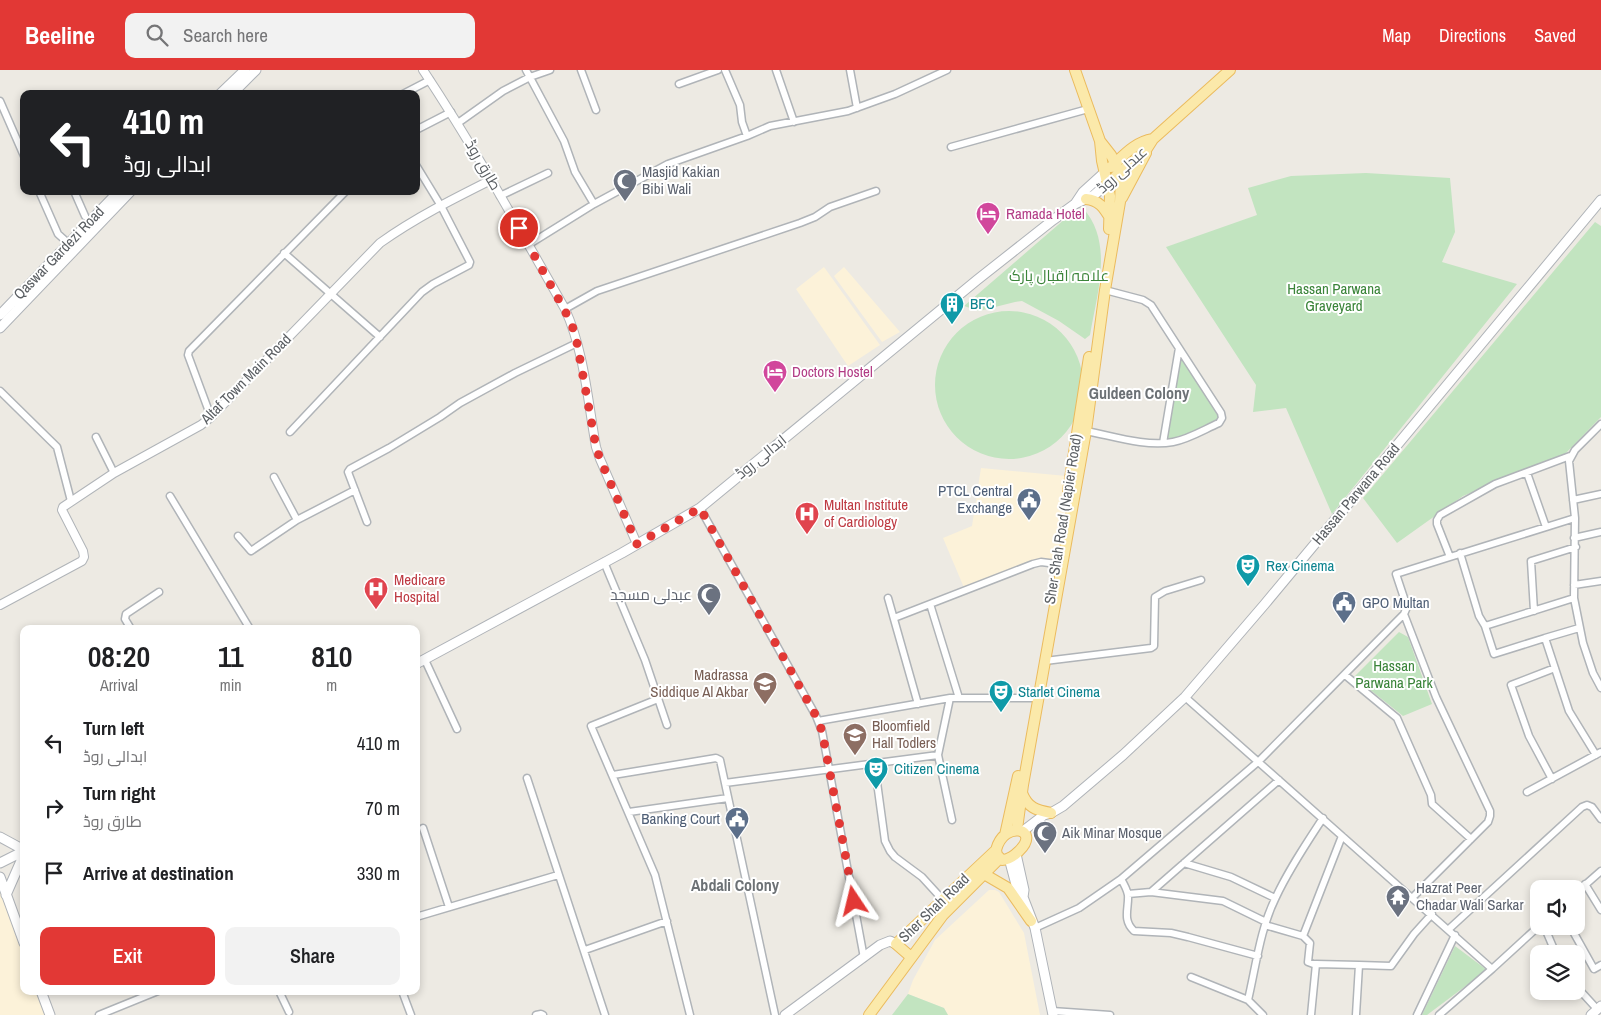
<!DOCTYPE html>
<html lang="en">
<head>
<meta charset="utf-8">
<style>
	body { margin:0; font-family:"Archivo Narrow",Cairo,sans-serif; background:#f2f2f2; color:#202124; height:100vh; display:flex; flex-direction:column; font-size:19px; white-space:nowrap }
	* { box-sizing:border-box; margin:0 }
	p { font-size:16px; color:#757577 }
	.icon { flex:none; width:28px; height:28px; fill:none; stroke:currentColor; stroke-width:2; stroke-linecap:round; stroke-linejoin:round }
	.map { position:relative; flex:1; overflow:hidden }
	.panel { position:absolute; left:20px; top:555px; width:400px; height:370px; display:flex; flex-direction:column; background:#fff; border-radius:10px; box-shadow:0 2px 8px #0003 }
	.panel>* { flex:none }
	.banner { position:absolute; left:20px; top:20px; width:400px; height:105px; border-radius:10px; box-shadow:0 2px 8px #0003; background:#202124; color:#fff; overflow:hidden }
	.fabs { position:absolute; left:1530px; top:810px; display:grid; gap:10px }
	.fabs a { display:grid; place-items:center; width:55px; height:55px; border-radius:10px; background:#fff; box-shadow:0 2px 8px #0003; font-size:25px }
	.pin { position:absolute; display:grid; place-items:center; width:42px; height:42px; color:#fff; margin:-21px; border:2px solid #fff; border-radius:50%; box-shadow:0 1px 5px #0007 }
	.me { position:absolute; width:55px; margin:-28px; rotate:350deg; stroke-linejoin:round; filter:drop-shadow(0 0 4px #0008) }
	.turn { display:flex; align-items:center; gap:18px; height:105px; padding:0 20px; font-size:22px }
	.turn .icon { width:65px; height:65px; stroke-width:2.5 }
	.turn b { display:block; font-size:35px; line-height:42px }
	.eta { display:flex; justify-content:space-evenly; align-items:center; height:85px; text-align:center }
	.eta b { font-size:30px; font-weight:600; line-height:35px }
	.action { display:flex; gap:10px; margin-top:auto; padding:10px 20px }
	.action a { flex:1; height:58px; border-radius:10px; background:#e23835; color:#fff; font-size:20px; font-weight:600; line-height:58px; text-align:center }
	.action a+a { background:#f2f2f2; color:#202124 }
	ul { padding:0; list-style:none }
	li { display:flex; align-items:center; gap:15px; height:65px; padding:0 20px }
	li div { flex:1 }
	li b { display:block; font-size:19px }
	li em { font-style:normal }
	header { display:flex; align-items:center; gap:30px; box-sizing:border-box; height:70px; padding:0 25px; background:#e23835; color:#fff }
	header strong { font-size:24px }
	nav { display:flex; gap:28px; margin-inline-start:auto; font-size:18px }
	.search { width:350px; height:45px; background:#f2f2f2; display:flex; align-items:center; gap:12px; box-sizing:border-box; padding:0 18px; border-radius:10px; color:#757577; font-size:19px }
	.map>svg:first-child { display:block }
	.commercial { fill:#fcf2d9 }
	.green { fill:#c2e4c0 }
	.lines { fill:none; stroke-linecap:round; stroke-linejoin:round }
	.minor-casing { stroke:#b0b4b8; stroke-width:9 }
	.tertiary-casing { stroke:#b0b4b8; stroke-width:10 }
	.secondary-casing { stroke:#afb3b8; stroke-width:11 }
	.primary-casing { stroke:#ebbb5e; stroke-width:12 }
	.minor { stroke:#fff; stroke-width:6 }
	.tertiary { stroke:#fff; stroke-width:8 }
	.secondary { stroke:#fff; stroke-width:9 }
	.primary { stroke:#fbe9aa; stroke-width:10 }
	.route { stroke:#e23835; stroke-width:9; stroke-dasharray:0 16.2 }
	.labels { text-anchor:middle; stroke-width:4; stroke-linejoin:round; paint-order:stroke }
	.street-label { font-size:15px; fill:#5b5f63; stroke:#fff }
	.worship-label { font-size:15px; fill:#5b616d; stroke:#fff; text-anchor:start }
	.hotel-label { font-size:15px; fill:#b23c85; stroke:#fff; text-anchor:start }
	.park-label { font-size:15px; fill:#3a8439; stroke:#fff }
	.culture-label { font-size:15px; fill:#0d838f; stroke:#fff; text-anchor:start }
	.service-label { font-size:15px; fill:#4e5e75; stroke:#fff; text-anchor:end }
	.health-label { font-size:15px; fill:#be3a42; stroke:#fff; text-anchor:start }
	.education-label { font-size:15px; fill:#785e54; stroke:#fff; text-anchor:end }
	.neighbourhood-label { font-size:16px; font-weight:bold; fill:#6c7175; stroke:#fff }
</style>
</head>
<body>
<header>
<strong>Beeline</strong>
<div class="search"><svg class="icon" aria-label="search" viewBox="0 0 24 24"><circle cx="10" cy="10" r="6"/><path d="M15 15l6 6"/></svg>Search here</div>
<nav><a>Map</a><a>Directions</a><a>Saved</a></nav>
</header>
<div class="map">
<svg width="1601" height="945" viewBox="0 0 1601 945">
	<rect width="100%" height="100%" fill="#edeae3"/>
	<path class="commercial" d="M824 197 880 275 848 296 796 219Z
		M844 197 900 262 882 272 834 206Z
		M981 398 1077 407 1060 495 1033 494 965 520 943 468 972 456Z
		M0 807 24 876V921H40L48 945H0Z
		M989 820H995L999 822 1024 863 1040 945H948L944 938 908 924 913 910 935 870Z"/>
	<path class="green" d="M1366 103 1450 108 1455 162 1442 192 1517 214 1332 444 1286 338 1253 342 1256 315 1166 177 1257 145 1248 118 1291 106Z
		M1083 138C1114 173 1097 223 1090 265L1085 269 1059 251 1022 231 1015 232 979 241 964 236 1073 142Z
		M1595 152 1601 156V347L1565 384 1463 426 1397 473 1363 428Z
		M935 315a74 74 0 1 1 148 0a74 74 0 1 1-148 0Z
		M1179 278 1221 343 1219 353 1204 360 1163 373Z
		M1399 562 1408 567 1432 634 1403 646 1354 607Z
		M1455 876 1487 900 1427 945H1422Z
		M908 924 944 938 948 945H892Z"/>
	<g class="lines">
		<defs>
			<path id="minor" d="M526 0 564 71 575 102 594 134
				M581 0 596 40
				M725 0 740 35 742 52 747 66
				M776 0 794 52
				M850 0 857 38
				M679 14 718 0
				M403 24 430 10
				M0 31 24 86
				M458 53 503 21 530 7 550 0
				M416 60 451 42
				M951 77 1088 39
				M39 121 58 164 68 173
				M74 121 85 146
				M500 126 548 103
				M528 175 594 134 668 94 747 66 770 56 848 41 895 24 947 0
				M284 183 380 267
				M565 239 597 221 800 153 815 147 830 137 876 121
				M0 321 57 377 71 431
				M211 347 188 285 189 281 346 121
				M1601 354 1575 380 1569 391 1575 448 1574 528 1583 573 1593 603 1601 618
				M1086 361C1113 366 1145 377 1173 372 1189 369 1205 359 1219 353L1222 348 1221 343 1151 235 1143 230 1105 220
				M290 362 422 222 433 214 469 195 470 192 441 136 416 95
				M96 367 114 403
				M1163 373 1179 278
				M1527 403 1546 457
				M274 407 297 450
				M170 426 250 559
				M1573 430 1601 424
				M700 438 816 646 822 661 864 888
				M367 452 348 402 350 399 389 378 440 347 460 333 515 303 577 273
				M238 466 251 481 297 450 355 420
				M1574 468 1601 462
				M1460 483 1479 546 1485 556
				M1450 487 1575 448
				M604 492 645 590 667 655
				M1574 515 1601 511
				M888 528 918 634
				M930 534 959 628
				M1534 541 1531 491 1576 477
				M894 548 1033 494 1041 492 1057 494
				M1579 558 1545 568 1569 641 1596 685
				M131 559 125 549 126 544 159 522
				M1545 568 1494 584 1485 556 1574 528
				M425 590 457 659
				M1045 591 1151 578 1154 576 1155 527 1165 521 1201 510
				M1345 605 1397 648 1431 725 1432 734 1471 769
				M1185 627 1492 899 1439 945
				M950 628 938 685 952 750
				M658 629 591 656 655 805 690 945
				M818 651 950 628H1032
				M613 705 716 688 720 690 775 945
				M876 705 885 771 890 781 895 787 922 807 943 830
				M527 708 605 945
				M1552 709 1529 666 1511 615 1555 598
				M725 713 938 685
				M1527 722 1601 682
				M629 742 728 728
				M423 758 449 837
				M1184 793 1231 807 1275 828
				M1121 809C1124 814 1127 820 1128 825 1129 838 1122 850 1134 861L1171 863 1188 867 1258 886
				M1585 814 1601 840
				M1151 822 1279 710
				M1576 823 1601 801
				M1128 824 1151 822 1223 831 1266 852
				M1413 827 1488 752 1490 746V741L1436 627 1404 544 1407 537 1396 504 1450 487 1437 454V450L1440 445 1495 414 1570 386
				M416 847 558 805
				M1265 855 1303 866
				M1544 856 1556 884
				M1570 856 1594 899 1601 895
				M1035 858 1079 838 1121 809 1259 691 1404 544
				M1449 859 1582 737 1587 735 1592 737 1601 749
				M585 880 667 851
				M1316 895 1308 892 1310 873 1303 866 1342 766
				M1492 899 1539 856
				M1191 907 1248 930C1256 896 1260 859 1276 827 1289 799 1306 774 1323 748
				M1576 916 1597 939
				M279 921 289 942
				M402 921 411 945
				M1248 930 1263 945
				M1052 941 1110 945
				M99 945 158 921
				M536 945 541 944 543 945
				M1311 945 1316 894 1359 895
				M1356 945 1359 895 1391 896 1414 864 1432 844
				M1417 945 1455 865"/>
			<path id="tertiary" d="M423 0C474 77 519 158 565 239 584 280 588 332 596 377L600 389 637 474
				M0 535 82 491 84 487 83 481 62 440 63 437 114 403 201 355 211 347 380 173C415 148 453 129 491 110"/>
			<path id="secondary" d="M220 24 245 0
				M232 24 256 0
				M1075 134 1083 122 1105 102
				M0 245 119 121
				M0 258 131 121
				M416 594 622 483 700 438 977 210 1053 150 1075 134 1094 125 1108 113
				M1023 761 1044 745 1051 743 1063 736 1123 685 1185 627 1264 535 1601 130
				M0 767 24 780
				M1016 784 1024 820 1023 827 1035 858 1053 945
				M1009 788 1018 822 1023 827
				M0 793 24 781
				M0 807 24 873
				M6 825 24 784
				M41 921 50 945
				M785 945 880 875 890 871 896 874
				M1591 945 1601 936"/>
			<path id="primary" d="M1100 71 1102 91 1110 126 1109 159
				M1111 97C1124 85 1135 72 1153 69
				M1116 106 1146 80 1153 69 1230 0
				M1122 128 1146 83
				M1086 129C1099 130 1104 138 1110 148
				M1068 421 1089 287
				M1022 723C1028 738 1036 740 1051 743
				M1017 759 1023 715 1086 361 1105 220 1120 132 1121 110 1120 103 1111 85 1100 71 1075 0
				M1005 765 1018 706
				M984 804 1008 818 1031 851
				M911 887 896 874 996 780C1004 749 1042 759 1019 781 1014 786 1009 790 1002 790L997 785 996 780
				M869 945 943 845 1000 788"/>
		</defs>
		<use href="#minor" class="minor-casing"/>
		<use href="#tertiary" class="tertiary-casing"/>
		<use href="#secondary" class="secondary-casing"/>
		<use href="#primary" class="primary-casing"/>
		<use href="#minor" class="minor"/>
		<use href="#tertiary" class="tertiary"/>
		<use href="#secondary" class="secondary"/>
		<use href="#primary" class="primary"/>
	</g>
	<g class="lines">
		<path class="route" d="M519 158 564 239 572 255 577 273 596 377 600 389 637 474 700 438 816 646 822 661 854 831"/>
	</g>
	<defs>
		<symbol id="mosque-pin" viewBox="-11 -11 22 30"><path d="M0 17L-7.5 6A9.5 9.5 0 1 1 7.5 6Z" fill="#6b7280" stroke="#fff"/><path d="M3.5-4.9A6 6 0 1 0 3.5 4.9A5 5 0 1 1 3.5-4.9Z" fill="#fff"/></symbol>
		<symbol id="hotel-pin" viewBox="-11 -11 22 30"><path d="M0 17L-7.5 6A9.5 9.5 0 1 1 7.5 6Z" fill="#d1479c" stroke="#fff"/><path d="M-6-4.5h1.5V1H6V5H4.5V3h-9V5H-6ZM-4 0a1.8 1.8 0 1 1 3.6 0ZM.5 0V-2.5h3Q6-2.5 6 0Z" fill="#fff"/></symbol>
		<symbol id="building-pin" viewBox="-11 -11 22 30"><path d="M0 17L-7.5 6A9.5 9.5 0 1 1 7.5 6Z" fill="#0f9aa8" stroke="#fff"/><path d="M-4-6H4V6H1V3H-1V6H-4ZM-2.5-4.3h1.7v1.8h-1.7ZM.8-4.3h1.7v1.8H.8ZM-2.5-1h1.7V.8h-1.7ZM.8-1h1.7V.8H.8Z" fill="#fff"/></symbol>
		<symbol id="civic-pin" viewBox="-11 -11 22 30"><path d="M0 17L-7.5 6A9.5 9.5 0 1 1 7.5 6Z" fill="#5c6f8a" stroke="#fff"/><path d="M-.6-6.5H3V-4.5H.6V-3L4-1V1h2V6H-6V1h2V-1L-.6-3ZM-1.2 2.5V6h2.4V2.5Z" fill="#fff"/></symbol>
		<symbol id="hospital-pin" viewBox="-11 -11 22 30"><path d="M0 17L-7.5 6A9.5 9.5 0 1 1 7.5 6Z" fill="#e0444e" stroke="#fff"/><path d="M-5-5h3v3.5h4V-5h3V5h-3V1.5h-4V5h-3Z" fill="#fff"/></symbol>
		<symbol id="theatre-pin" viewBox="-11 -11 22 30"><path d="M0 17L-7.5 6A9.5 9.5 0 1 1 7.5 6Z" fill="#0f9aa8" stroke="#fff"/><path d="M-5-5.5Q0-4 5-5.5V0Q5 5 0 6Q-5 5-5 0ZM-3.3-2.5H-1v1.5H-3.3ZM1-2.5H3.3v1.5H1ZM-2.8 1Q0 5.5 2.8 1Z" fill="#fff"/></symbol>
		<symbol id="school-pin" viewBox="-11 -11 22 30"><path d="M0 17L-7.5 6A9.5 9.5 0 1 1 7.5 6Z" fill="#8d6e63" stroke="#fff"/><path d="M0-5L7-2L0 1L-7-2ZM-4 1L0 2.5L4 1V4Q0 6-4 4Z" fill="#fff"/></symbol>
		<symbol id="temple-pin" viewBox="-11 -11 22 30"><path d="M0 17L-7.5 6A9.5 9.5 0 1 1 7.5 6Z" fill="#6b7280" stroke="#fff"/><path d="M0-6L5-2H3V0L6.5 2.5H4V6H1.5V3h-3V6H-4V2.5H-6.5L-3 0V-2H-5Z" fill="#fff"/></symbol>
	</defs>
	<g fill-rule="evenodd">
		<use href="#mosque-pin" x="611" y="97" width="28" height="38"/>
		<use href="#hotel-pin" x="974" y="130" width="28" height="38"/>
		<use href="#building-pin" x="938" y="220" width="28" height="38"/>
		<use href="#hotel-pin" x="761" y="288" width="28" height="38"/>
		<use href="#civic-pin" x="1015" y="416" width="28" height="38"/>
		<use href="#hospital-pin" x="793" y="430" width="28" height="38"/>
		<use href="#theatre-pin" x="1234" y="482" width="28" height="38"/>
		<use href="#hospital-pin" x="362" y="505" width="28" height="38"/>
		<use href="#mosque-pin" x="695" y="511" width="28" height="38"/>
		<use href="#civic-pin" x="1330" y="519" width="28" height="38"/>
		<use href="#school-pin" x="751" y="600" width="28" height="38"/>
		<use href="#theatre-pin" x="987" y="608" width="28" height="38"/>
		<use href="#school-pin" x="841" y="651" width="28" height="38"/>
		<use href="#theatre-pin" x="862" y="685" width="28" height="38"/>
		<use href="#civic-pin" x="723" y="735" width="28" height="38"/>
		<use href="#mosque-pin" x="1031" y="749" width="28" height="38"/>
		<use href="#temple-pin" x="1384" y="813" width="28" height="38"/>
	</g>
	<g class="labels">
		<g class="street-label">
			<text transform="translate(483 95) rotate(60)" y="5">طارق روڈ</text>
			<text transform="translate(1122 100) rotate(-42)" y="5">عبدلی روڈ</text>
			<text transform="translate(59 183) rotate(-46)" y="5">Qaswar Gardezi Road</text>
			<text transform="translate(246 309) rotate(-45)" y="5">Altaf Town Main Road</text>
			<text transform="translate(761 387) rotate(-39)" y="5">ابدالی روڈ</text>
			<text transform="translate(1356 424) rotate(-50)" y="5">Hassan Parwana Road</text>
			<text transform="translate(1063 449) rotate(-81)" y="5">Sher Shah Road (Napier Road)</text>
			<text transform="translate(934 838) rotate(-44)" y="5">Sher Shah Road</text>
		</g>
		<g class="worship-label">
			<text x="642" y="107">Masjid Kakian<tspan x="642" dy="17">Bibi Wali</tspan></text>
			<text x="692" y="530" text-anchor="end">عبدلی مسجد</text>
			<text x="1062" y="768">Aik Minar Mosque</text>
			<text x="1416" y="823">Hazrat Peer<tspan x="1416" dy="17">Chadar Wali Sarkar</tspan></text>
		</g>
		<g class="hotel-label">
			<text x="1006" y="149">Ramada Hotel</text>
			<text x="792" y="307">Doctors Hostel</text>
		</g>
		<g class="park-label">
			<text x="1059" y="211">علامہ اقبال پارک</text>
			<text x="1334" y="224">Hassan Parwana<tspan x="1334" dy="17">Graveyard</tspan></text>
			<text x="1394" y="601">Hassan<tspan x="1394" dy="17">Parwana Park</tspan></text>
		</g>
		<g class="culture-label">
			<text x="970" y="239">BFC</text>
			<text x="1266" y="501">Rex Cinema</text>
			<text x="1018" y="627">Starlet Cinema</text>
			<text x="894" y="704">Citizen Cinema</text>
		</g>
		<g class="service-label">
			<text x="1012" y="426">PTCL Central<tspan x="1012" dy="17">Exchange</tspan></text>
			<text x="1362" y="538" text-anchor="start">GPO Multan</text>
			<text x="720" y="754">Banking Court</text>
		</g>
		<g class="health-label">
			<text x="824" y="440">Multan Institute<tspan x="824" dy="17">of Cardiology</tspan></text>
			<text x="394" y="515">Medicare<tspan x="394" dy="17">Hospital</tspan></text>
		</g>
		<g class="education-label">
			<text x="748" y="610">Madrassa<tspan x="748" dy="17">Siddique Al Akbar</tspan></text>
			<text x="872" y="661" text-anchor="start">Bloomfield<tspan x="872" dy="17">Hall Todlers</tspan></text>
		</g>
		<g class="neighbourhood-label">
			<text x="1139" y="329">Guldeen Colony</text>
			<text x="735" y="821">Abdali Colony</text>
		</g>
	</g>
</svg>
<div class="fabs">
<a><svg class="icon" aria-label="sound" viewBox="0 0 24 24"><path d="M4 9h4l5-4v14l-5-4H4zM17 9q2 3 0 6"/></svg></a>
<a><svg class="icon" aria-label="layers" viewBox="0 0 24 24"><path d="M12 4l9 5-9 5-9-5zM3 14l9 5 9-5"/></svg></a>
</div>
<div class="pin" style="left:519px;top:158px;background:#d93025"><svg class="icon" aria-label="arrive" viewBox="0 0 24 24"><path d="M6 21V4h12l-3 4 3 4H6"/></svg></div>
<svg class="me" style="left:854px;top:831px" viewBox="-20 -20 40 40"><path d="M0-17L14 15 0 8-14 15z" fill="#e23835" stroke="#fff" stroke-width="4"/></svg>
<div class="banner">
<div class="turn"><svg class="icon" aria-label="left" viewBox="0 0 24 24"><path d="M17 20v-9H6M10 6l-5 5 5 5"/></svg><div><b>410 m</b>ابدالی روڈ</div></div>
</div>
<section class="panel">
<div class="eta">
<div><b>08:20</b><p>Arrival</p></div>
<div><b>11</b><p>min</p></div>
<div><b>810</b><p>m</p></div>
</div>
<ul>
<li><svg class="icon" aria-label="left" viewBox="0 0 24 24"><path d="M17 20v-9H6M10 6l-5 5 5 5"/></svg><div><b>Turn left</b><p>ابدالی روڈ</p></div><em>410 m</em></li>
<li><svg class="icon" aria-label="right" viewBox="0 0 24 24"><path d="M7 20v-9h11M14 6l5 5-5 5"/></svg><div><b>Turn right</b><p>طارق روڈ</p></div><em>70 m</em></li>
<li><svg class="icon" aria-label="arrive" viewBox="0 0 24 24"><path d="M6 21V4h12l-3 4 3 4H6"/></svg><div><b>Arrive at destination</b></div><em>330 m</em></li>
</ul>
<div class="action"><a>Exit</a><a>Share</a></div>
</section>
</div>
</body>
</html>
